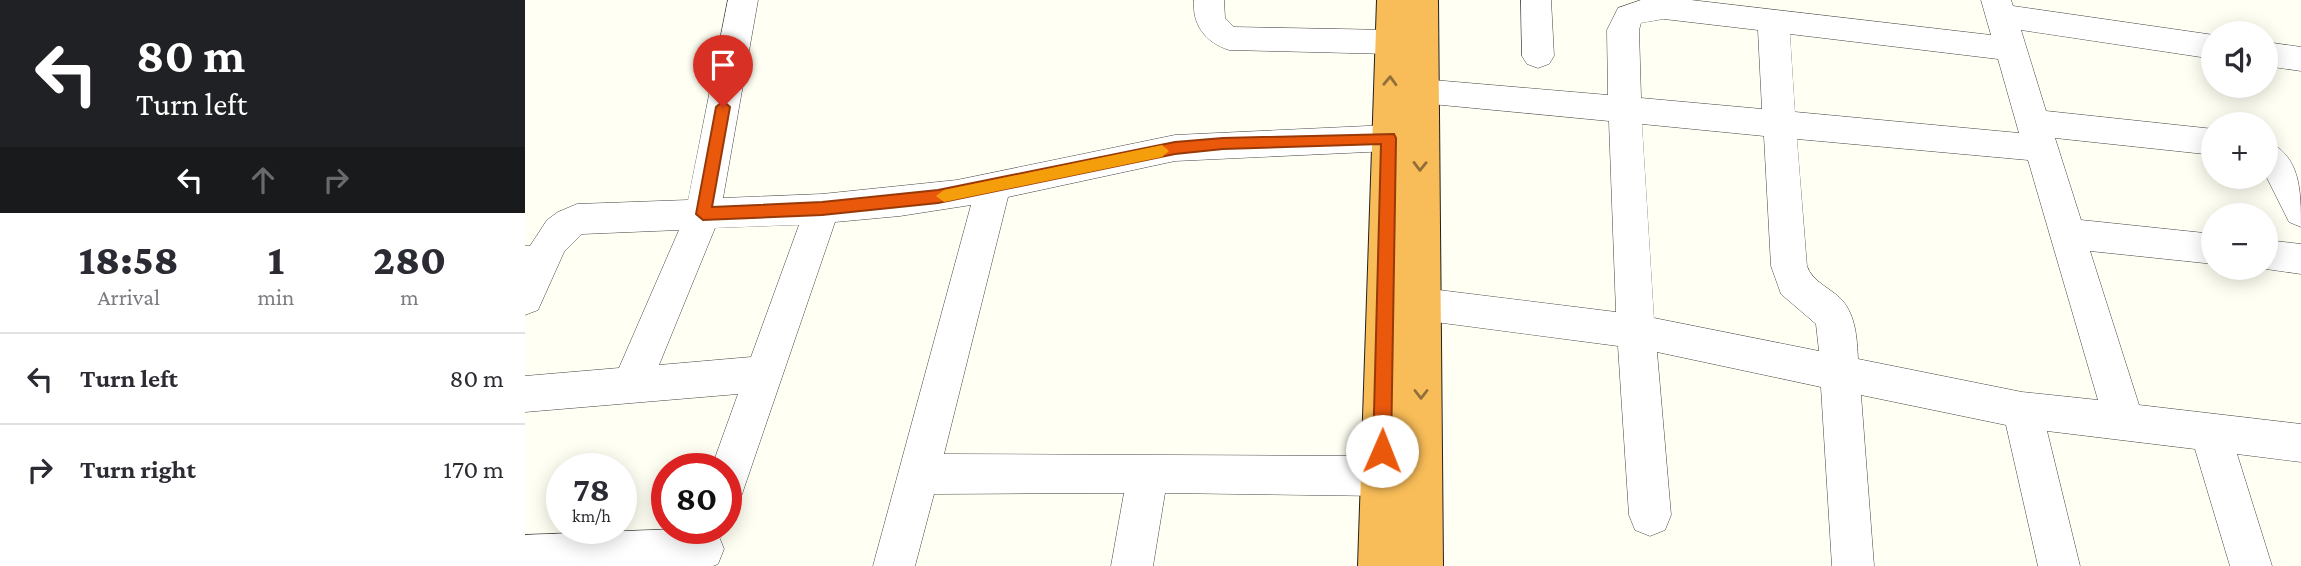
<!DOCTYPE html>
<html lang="en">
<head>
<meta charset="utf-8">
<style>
	body { margin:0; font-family:"Crimson Pro",serif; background:#f7f7f7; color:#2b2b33; height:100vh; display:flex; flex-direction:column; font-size:26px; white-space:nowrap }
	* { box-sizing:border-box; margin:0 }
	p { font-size:23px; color:#7c7c81 }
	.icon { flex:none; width:38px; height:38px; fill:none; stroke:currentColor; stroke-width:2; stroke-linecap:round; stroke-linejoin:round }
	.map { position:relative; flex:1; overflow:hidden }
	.panel { display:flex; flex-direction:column; background:#fff; width:525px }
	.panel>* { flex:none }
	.hud { background:#202124; color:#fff; overflow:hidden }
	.fabs { position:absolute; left:1676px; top:21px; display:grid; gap:14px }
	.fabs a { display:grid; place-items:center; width:77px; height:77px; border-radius:50%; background:#fff; box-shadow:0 4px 18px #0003; font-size:35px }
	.speed { position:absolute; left:21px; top:453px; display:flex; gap:14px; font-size:35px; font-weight:700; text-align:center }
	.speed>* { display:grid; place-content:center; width:91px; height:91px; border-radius:50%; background:#fff; box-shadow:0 4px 18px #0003; line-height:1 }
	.speed small { font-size:18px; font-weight:400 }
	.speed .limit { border:10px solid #d22; background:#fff; color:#111 }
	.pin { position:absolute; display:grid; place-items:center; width:60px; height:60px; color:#fff; margin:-72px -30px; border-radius:50% 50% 50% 0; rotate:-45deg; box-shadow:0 0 7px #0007 }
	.pin .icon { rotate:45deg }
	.me { position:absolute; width:77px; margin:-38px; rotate:1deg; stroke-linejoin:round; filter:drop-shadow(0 0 5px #0008) }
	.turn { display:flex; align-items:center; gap:24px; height:147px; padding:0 21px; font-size:32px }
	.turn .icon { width:91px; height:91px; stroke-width:2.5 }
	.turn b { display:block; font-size:49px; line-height:60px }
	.lanes { display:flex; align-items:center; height:66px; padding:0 21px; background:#0003; justify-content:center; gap:35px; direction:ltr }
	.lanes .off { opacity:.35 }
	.eta { display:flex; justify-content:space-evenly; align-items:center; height:119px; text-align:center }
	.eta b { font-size:42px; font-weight:800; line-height:49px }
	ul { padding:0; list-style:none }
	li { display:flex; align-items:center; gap:21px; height:91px; padding:0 21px; border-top:2px solid #e1e1e2 }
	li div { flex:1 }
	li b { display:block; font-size:26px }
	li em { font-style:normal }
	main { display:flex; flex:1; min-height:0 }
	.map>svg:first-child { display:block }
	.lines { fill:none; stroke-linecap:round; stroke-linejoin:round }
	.minor-casing { stroke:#434343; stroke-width:1 }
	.highway-casing { stroke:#212121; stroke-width:2 }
	.minor { fill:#fff; fill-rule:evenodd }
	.highway { fill:#f8bc58; fill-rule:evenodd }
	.oneway { stroke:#906f38 }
	.route { fill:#ea580c; stroke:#983908; stroke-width:2 }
	.slow { fill:#f59e0b }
</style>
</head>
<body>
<main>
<section class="panel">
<div class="hud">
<div class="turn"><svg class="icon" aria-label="left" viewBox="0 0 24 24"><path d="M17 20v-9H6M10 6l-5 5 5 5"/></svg><div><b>80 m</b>Turn left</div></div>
<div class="lanes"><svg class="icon" aria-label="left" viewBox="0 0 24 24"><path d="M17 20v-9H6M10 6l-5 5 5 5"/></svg><svg class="icon off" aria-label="ahead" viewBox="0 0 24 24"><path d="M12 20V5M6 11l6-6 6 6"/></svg><svg class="icon off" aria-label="right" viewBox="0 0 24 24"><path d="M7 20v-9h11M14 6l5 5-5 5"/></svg></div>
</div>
<div class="eta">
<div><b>18:58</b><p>Arrival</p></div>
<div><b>1</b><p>min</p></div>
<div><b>280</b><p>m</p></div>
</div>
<ul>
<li><svg class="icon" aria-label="left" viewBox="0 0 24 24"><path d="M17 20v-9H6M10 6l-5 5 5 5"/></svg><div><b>Turn left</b></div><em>80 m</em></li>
<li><svg class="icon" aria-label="right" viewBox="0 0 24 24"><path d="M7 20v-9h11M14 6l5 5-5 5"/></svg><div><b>Turn right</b></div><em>170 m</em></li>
</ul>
</section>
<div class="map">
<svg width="1776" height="566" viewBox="0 0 1776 566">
	<rect width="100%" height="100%" fill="#fffff3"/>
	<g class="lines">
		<defs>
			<path id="minor" d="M203 0H233L198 198 297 194 432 180 650 135 864 125 876 129 881 138 876 147 864 151 650 161 483 197 419 454 857 456 871 462 877 476 871 490 857 496 640 493 628 566H586L599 493 409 494 390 566H348L446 205 375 216 310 222 216 497 201 503V469H186L213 394 0 412V376L94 368 154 230 57 234 39 252 13 310 0 315V246H5L22 220 33 212 52 204 163 200ZM274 225 226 357 134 365 190 228Z
				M669 0H699L700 18 709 27 866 30 877 34 882 42 877 50 866 54 704 50C680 42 667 25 669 0Z
				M996 0H1026L1029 56 1024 64 1013 68 1002 64 997 56Z
				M1116 0H1166L1466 35 1456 0H1486L1488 6 1689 35V59L1496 30 1521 111 1689 129V155L1530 138 1556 220 1689 234V264L1565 251 1614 405 1776 424V462L1712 454 1747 566H1705L1670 449 1522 431 1555 566H1513L1481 425 1336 395 1349 566H1307L1296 387 1132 352 1146 515 1140 530 1125 536 1110 530 1104 515 1093 346 865 316 852 311 846 300 852 289 865 284 1091 312 1084 121 896 103 884 100 880 91 884 82 896 79 1083 95 1082 30 1093 8ZM1139 19 1233 30 1237 109 1116 98 1114 30 1116 23ZM1265 34 1473 59 1494 133 1270 112ZM1117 124 1239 136 1246 266 1256 294 1291 324 1294 351 1129 318ZM1272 139 1503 160 1573 400 1497 392 1333 359C1332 339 1331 316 1317 300 1306 288 1287 282 1282 266Z
				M1741 42 1776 47V71L1741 66Z
				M1741 141C1776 155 1776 191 1776 227L1764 222 1741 176Z
				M1741 240 1776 244V274L1734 268H1741Z
				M180 528 193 534 199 549 193 564 188 566H0V535Z"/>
			<path id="highway" d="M852 0H913L918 566H833Z"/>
		</defs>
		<use href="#minor" class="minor-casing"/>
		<use href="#highway" class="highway-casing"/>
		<use href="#minor" class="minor"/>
		<use href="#highway" class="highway"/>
	</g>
	<defs><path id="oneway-chevron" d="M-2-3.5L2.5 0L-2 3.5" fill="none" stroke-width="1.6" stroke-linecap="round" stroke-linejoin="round" transform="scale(1.75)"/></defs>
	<g class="oneway">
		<use href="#oneway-chevron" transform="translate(865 81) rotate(-88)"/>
		<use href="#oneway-chevron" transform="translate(895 166) rotate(91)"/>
		<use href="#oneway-chevron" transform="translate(896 394) rotate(90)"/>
	</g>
	<path class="route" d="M198 101 205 107 187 207 297 202 413 190 650 142 698 138 869 134 871 138 866 451 863 457 857 459 851 457 848 451 856 144 698 149 650 154 413 203 297 215 178 220 171 214 191 107Z"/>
	<path class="slow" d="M637 145 644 151 637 157 419 202 411 196 419 190Z"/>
</svg>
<div class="fabs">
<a><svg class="icon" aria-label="sound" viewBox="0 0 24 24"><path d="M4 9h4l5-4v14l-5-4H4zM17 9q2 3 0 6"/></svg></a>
<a>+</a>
<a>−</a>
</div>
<div class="speed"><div>78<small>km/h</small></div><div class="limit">80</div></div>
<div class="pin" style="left:198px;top:107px;background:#d93025"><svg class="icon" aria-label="arrive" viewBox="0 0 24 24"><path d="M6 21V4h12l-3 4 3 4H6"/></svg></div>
<svg class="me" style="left:857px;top:451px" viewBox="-20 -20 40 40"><circle r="19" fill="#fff"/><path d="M0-13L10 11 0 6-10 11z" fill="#ea580c"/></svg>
</div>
</main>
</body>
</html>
